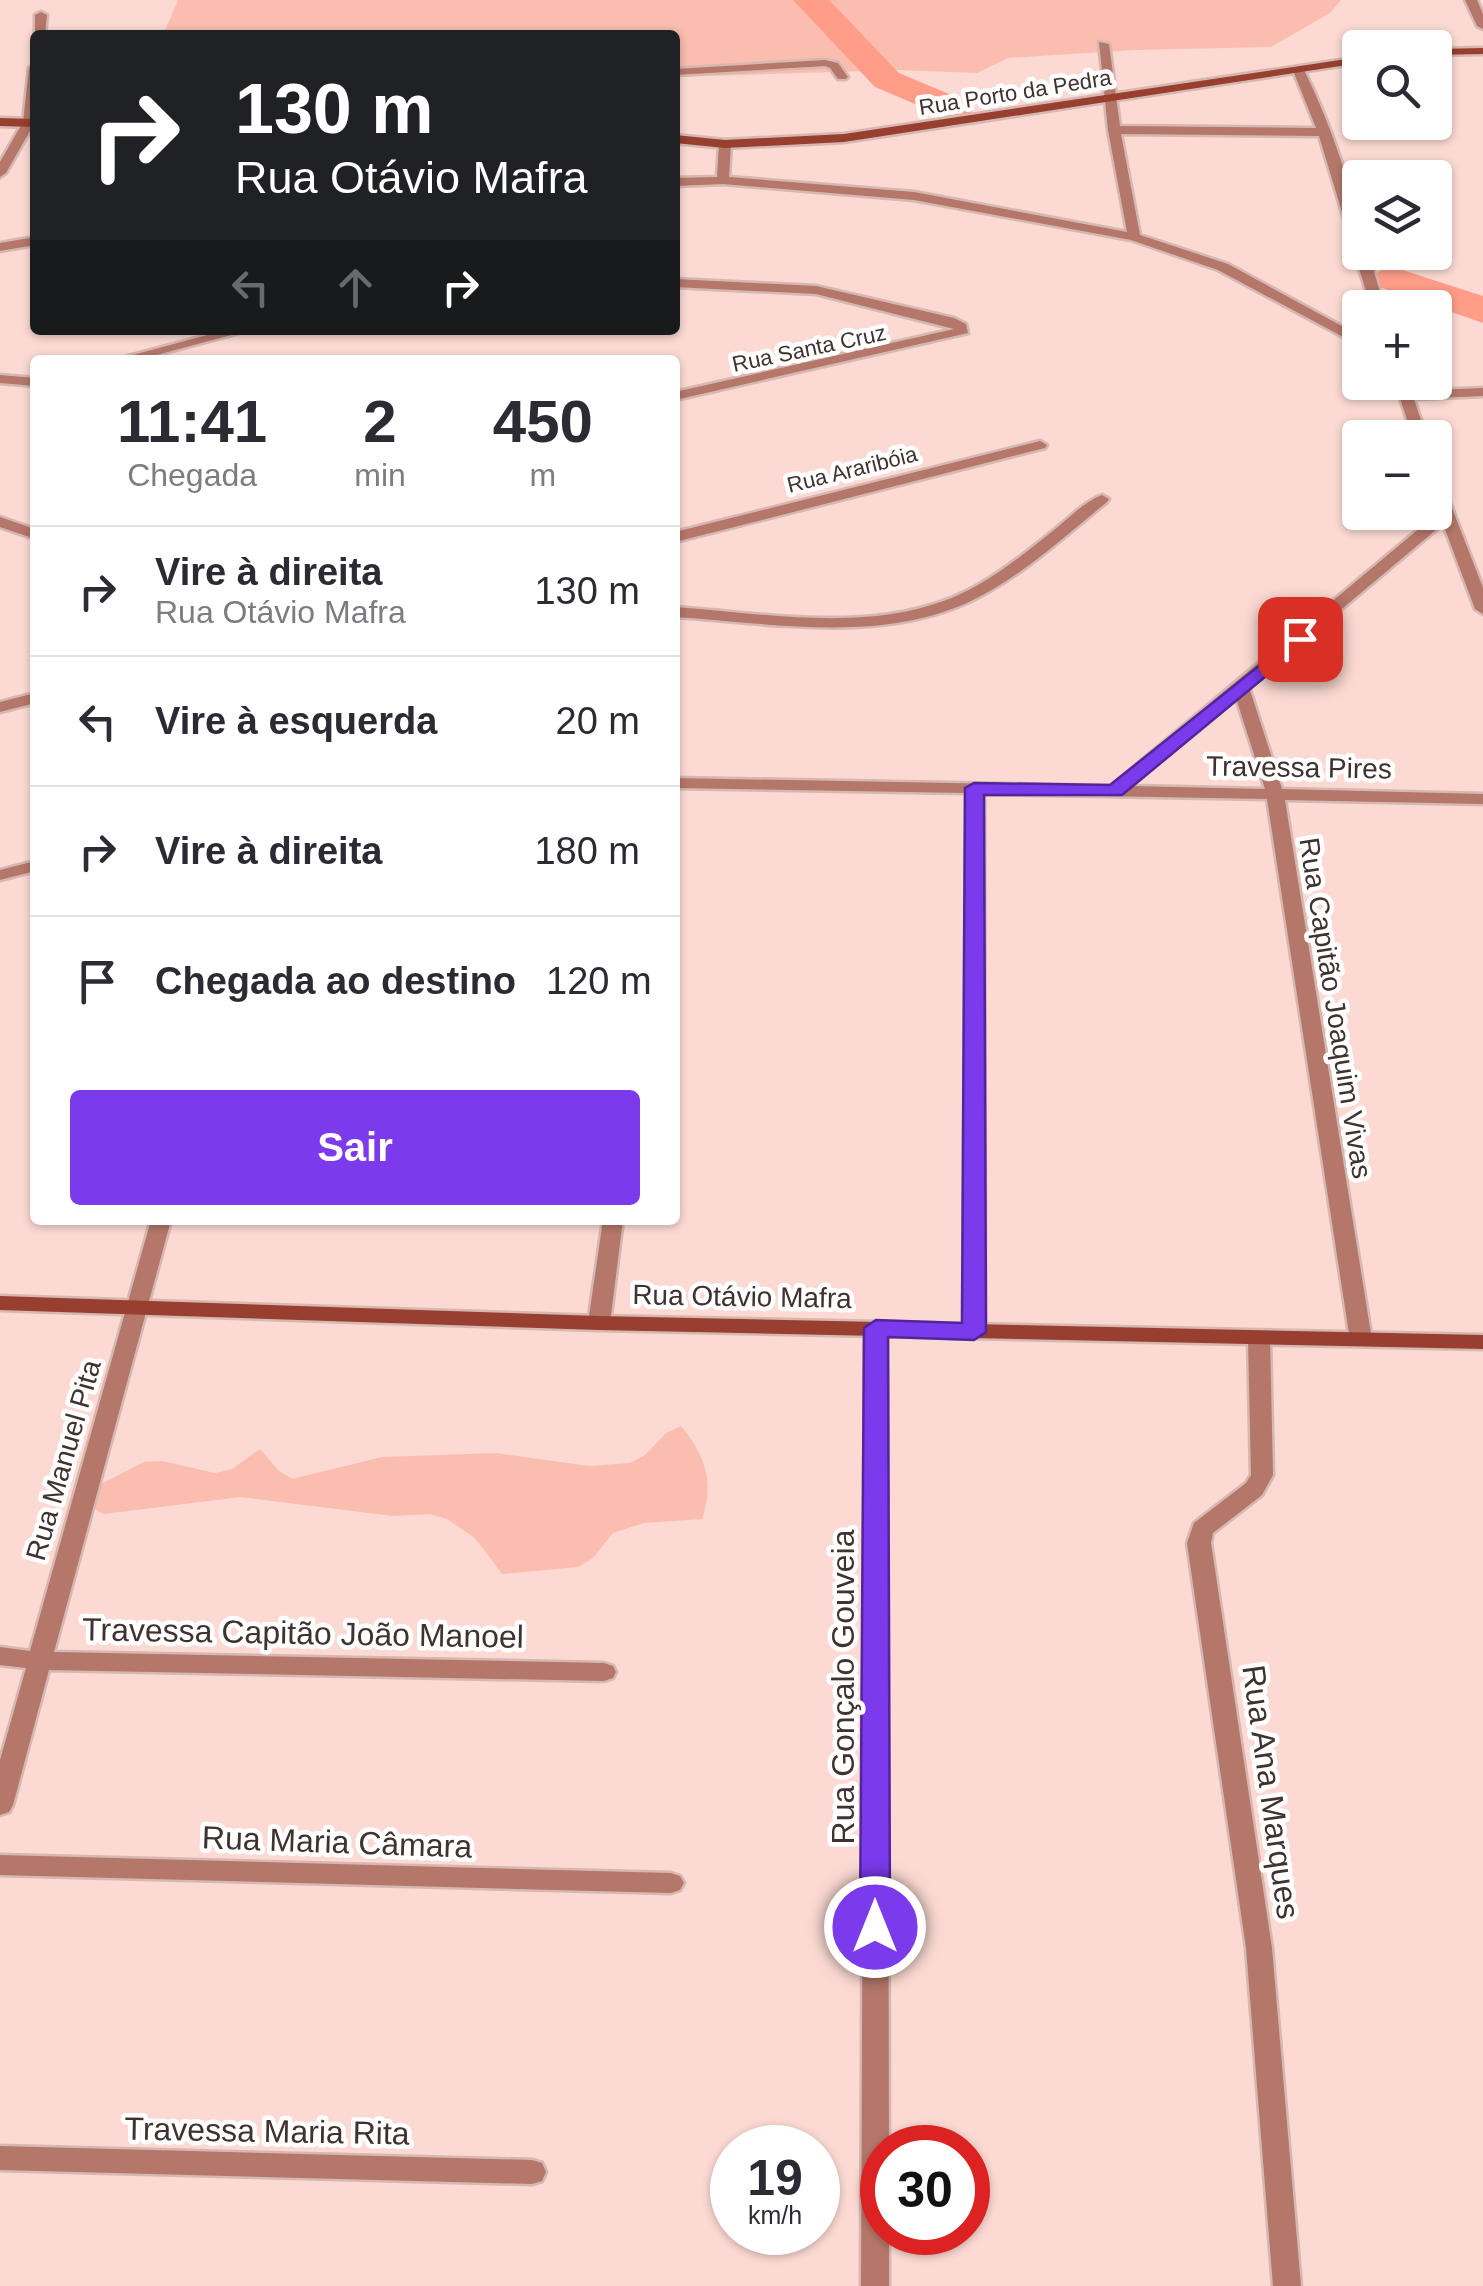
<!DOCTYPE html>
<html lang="pt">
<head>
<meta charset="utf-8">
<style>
	body { margin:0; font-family:Helvetica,sans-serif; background:#f7f7f7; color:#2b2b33; height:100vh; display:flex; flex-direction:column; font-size:38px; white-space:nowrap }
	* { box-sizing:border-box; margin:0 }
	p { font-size:32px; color:#7c7c81 }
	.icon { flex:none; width:55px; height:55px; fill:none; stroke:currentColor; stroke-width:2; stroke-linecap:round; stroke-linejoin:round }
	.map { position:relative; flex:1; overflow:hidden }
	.panel { position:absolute; left:30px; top:355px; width:650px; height:870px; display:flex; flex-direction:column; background:#fff; border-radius:10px; box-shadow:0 2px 8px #0004 }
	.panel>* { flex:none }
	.top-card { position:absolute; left:30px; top:30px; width:650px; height:305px; border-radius:10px; box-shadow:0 2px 8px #0004; background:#202124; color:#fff; overflow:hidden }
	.fabs { position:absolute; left:1342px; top:30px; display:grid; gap:20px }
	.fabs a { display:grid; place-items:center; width:110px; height:110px; border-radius:10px; background:#fff; box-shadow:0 2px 8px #0004; font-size:50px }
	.speed { position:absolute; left:710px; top:2125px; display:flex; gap:20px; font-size:50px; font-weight:700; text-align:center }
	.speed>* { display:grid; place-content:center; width:130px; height:130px; border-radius:50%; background:#fff; box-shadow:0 2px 8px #0004; line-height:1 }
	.speed small { font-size:25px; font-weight:400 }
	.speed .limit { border:15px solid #d22; background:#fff; color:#111 }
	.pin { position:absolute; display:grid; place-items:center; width:85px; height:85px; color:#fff; margin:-42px; border-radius:20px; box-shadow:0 5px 15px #0006 }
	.me { position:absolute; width:110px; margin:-55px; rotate:0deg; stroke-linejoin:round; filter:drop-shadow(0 0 8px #0008) }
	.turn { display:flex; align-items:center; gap:35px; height:210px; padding:0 40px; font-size:45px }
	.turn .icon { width:130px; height:130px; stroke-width:2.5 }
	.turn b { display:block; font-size:70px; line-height:85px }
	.lanes { display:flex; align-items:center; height:95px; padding:0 40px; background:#0003; justify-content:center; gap:50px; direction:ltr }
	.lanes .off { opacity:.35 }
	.eta { display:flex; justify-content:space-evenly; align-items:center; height:170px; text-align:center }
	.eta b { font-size:60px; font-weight:800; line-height:70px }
	.action { display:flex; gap:20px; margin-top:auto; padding:20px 40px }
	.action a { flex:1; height:115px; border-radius:10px; background:#7c3aed; color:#fff; font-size:40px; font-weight:800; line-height:115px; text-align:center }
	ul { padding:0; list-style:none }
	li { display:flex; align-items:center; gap:30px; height:130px; padding:0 40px; border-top:2px solid #e1e1e2 }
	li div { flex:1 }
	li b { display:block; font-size:38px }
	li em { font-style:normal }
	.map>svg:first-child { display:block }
	.green { fill:#fabdb0 }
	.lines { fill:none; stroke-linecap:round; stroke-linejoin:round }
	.river { fill:#ff9d89; fill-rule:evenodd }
	.street-casing { stroke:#d6b8b2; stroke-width:5 }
	.secondary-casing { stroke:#d6b8b2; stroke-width:5 }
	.street { fill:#b5776a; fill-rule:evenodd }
	.secondary { fill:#983f2f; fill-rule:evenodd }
	.route { fill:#7c3aed; stroke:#51269a; stroke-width:2.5 }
	.labels { text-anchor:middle; stroke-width:9; stroke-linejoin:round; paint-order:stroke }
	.far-street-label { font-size:22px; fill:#3f322f; stroke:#fff }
	.street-label { font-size:28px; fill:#3f322f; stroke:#fff }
	.near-street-label { font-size:32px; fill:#3f322f; stroke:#fff }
</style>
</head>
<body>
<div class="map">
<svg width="1483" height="2286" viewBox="0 0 1483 2286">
	<rect width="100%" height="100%" fill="#fcdad3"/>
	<path class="green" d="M178 0H1341L1330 13 1271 47 1135 50 1008 58 977 73 897 70 675 77V35H163Z
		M681 1426C705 1455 715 1482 702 1519L644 1523 613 1533 593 1558 578 1567 502 1574 475 1538 447 1519 430 1514 393 1516 241 1497 104 1514 97 1511 92 1499 97 1486 144 1462 162 1461 215 1473 232 1469 260 1449 279 1471 292 1479 382 1457 496 1453 589 1466 630 1463 645 1455 666 1433Z"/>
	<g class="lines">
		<path class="river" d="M793 0H829L899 73 968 102 973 110 968 118 955 121 875 87Z
			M1393 267 1483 296V323L1379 287 1373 279 1379 271Z"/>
		<defs>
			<path id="street" d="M1465 0H1477L1483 14V29L1477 26Z
				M41 12 47 15 45 35 35 37V15Z
				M1099 42 1109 44 1120 126 1316 128 1292 68 1302 66C1326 113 1360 201 1360 252H1368L1385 308H1371L1319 136 1121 134 1140 235 1228 264 1360 336V346L1218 270 1131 240 914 200 723 184 675 186V178L717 177 719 144 725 140 731 144 729 177 914 192 1127 232 1108 130Z
				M825 60 838 63 848 77 846 79H838L830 68 825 66 675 75V69Z
				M35 65V122L6 173 0 177V162L23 122 29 68Z
				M35 237V245L0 251V243Z
				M675 279 816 286 954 318 966 324 968 333 675 400V392L954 329 816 294 675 287Z
				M226 330H250L138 360H114Z
				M0 375 35 378V386L0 383Z
				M1409 382 1412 391 1483 388V396L1414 399 1427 438H1413L1395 383Z
				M1040 441 1047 445 1045 448 675 542V532Z
				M1435 478 1442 482 1483 588V614L1475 609 1443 524 1249 687 1282 789 1483 794V804L1285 800 1372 1340 1369 1345H1353L1350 1340 1267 799 984 794 985 1332 982 1337H966L963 1332 966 793 675 788V778L1111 786 1439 512 1435 502ZM1236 698 1265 789 1131 786Z
				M1102 495 1109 499 1107 502C1064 537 1021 577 971 601 880 644 771 623 675 617V607C773 614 888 637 978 585 1007 568 1033 547 1059 526 1072 515 1086 501 1102 495Z
				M0 517 35 529V539L0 527Z
				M35 693V703L0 712V702Z
				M35 861V871L0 880V870Z
				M151 1220H171L54 1652 604 1663 613 1666 616 1672 613 1678 604 1681 49 1670 13 1805 9 1812 0 1815V1760L26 1668 0 1665V1647L30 1651Z
				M603 1220H623L610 1323 599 1330 588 1323Z
				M876 1321 887 1328 889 2148H882V2232H889V2286H861L865 1328Z
				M1259 1331 1267 1333 1270 1338 1273 1475 1262 1495 1213 1533 1211 1543 1272 1948 1301 2286H1273L1246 1948 1187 1543 1194 1523 1246 1483 1251 1475 1248 1338 1251 1333Z
				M0 1855 671 1873 680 1876 684 1883 680 1890 671 1893 0 1875Z
				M0 2146 532 2160 542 2163 546 2172 542 2181 532 2184 0 2170Z"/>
			<path id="secondary" d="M1483 48V54L1435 55V49Z
				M1360 57V63L844 142 725 148 675 143V135L725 140 844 134Z
				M0 118 35 119V127L0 126Z
				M0 1296 599 1316 1483 1335V1349L599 1330 0 1310Z"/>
		</defs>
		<use href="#street" class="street-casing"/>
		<use href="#secondary" class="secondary-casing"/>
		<use href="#street" class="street"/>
		<use href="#secondary" class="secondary"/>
	</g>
	<path class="route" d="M1300 633 1309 639 1306 643 1122 795H984L986 1332 974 1340 888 1337 890 1927 886 1936 875 1939 864 1936 860 1927 864 1328 876 1320 962 1323 965 788 974 783 1110 785Z"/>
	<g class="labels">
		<g class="far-street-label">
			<text transform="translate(1015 92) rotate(-9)" y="8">Rua Porto da Pedra</text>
			<text transform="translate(809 348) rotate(-12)" y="8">Rua Santa Cruz</text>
			<text transform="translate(852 469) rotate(-14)" y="8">Rua Araribóia</text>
		</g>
		<g class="street-label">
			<text transform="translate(1299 767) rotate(1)" y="10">Travessa Pires</text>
			<text transform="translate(1336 1008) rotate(81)" y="10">Rua Capitão Joaquim Vivas</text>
			<text transform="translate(742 1296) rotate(1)" y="10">Rua Otávio Mafra</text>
			<text transform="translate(63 1460) rotate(-74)" y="10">Rua Manuel Pita</text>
		</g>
		<g class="near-street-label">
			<text transform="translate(303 1633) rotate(1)" y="11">Travessa Capitão João Manoel</text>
			<text transform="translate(843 1687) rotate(-90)" y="11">Rua Gonçalo Gouveia</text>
			<text transform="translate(1271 1792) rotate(82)" y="11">Rua Ana Marques</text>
			<text transform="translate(337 1842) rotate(2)" y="11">Rua Maria Câmara</text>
			<text transform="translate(267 2131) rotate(1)" y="11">Travessa Maria Rita</text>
		</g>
	</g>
</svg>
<div class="fabs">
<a><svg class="icon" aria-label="search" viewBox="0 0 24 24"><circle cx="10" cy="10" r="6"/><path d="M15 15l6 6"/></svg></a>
<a><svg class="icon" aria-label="layers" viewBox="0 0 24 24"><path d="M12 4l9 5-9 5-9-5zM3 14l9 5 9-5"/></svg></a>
<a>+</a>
<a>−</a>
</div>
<div class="speed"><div>19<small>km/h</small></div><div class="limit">30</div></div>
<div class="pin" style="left:1300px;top:639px;background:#d93025"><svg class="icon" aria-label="arrive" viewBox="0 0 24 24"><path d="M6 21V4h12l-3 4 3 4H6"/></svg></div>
<svg class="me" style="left:875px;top:1927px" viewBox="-20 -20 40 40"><circle r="17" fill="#7c3aed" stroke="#fff" stroke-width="3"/><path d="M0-11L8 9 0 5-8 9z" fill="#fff"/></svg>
<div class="top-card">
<div class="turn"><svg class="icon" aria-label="right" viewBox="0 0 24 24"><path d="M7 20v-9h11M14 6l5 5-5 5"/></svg><div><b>130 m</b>Rua Otávio Mafra</div></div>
<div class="lanes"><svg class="icon off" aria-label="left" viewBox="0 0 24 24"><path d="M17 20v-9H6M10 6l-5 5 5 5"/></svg><svg class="icon off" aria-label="ahead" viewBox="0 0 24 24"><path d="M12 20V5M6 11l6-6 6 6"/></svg><svg class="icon" aria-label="right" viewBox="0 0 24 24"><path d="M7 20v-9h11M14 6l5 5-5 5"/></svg></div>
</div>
<section class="panel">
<div class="eta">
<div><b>11:41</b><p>Chegada</p></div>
<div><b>2</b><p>min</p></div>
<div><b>450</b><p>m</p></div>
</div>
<ul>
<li><svg class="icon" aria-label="right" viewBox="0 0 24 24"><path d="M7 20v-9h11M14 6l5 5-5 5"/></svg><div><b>Vire à direita</b><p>Rua Otávio Mafra</p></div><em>130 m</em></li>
<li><svg class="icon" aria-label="left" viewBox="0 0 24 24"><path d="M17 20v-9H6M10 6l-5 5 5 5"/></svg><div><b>Vire à esquerda</b></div><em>20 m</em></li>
<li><svg class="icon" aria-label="right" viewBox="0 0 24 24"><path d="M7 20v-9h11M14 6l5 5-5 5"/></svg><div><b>Vire à direita</b></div><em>180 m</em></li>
<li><svg class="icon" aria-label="arrive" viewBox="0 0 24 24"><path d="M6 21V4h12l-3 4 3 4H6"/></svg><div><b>Chegada ao destino</b></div><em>120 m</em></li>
</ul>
<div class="action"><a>Sair</a></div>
</section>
</div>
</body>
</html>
